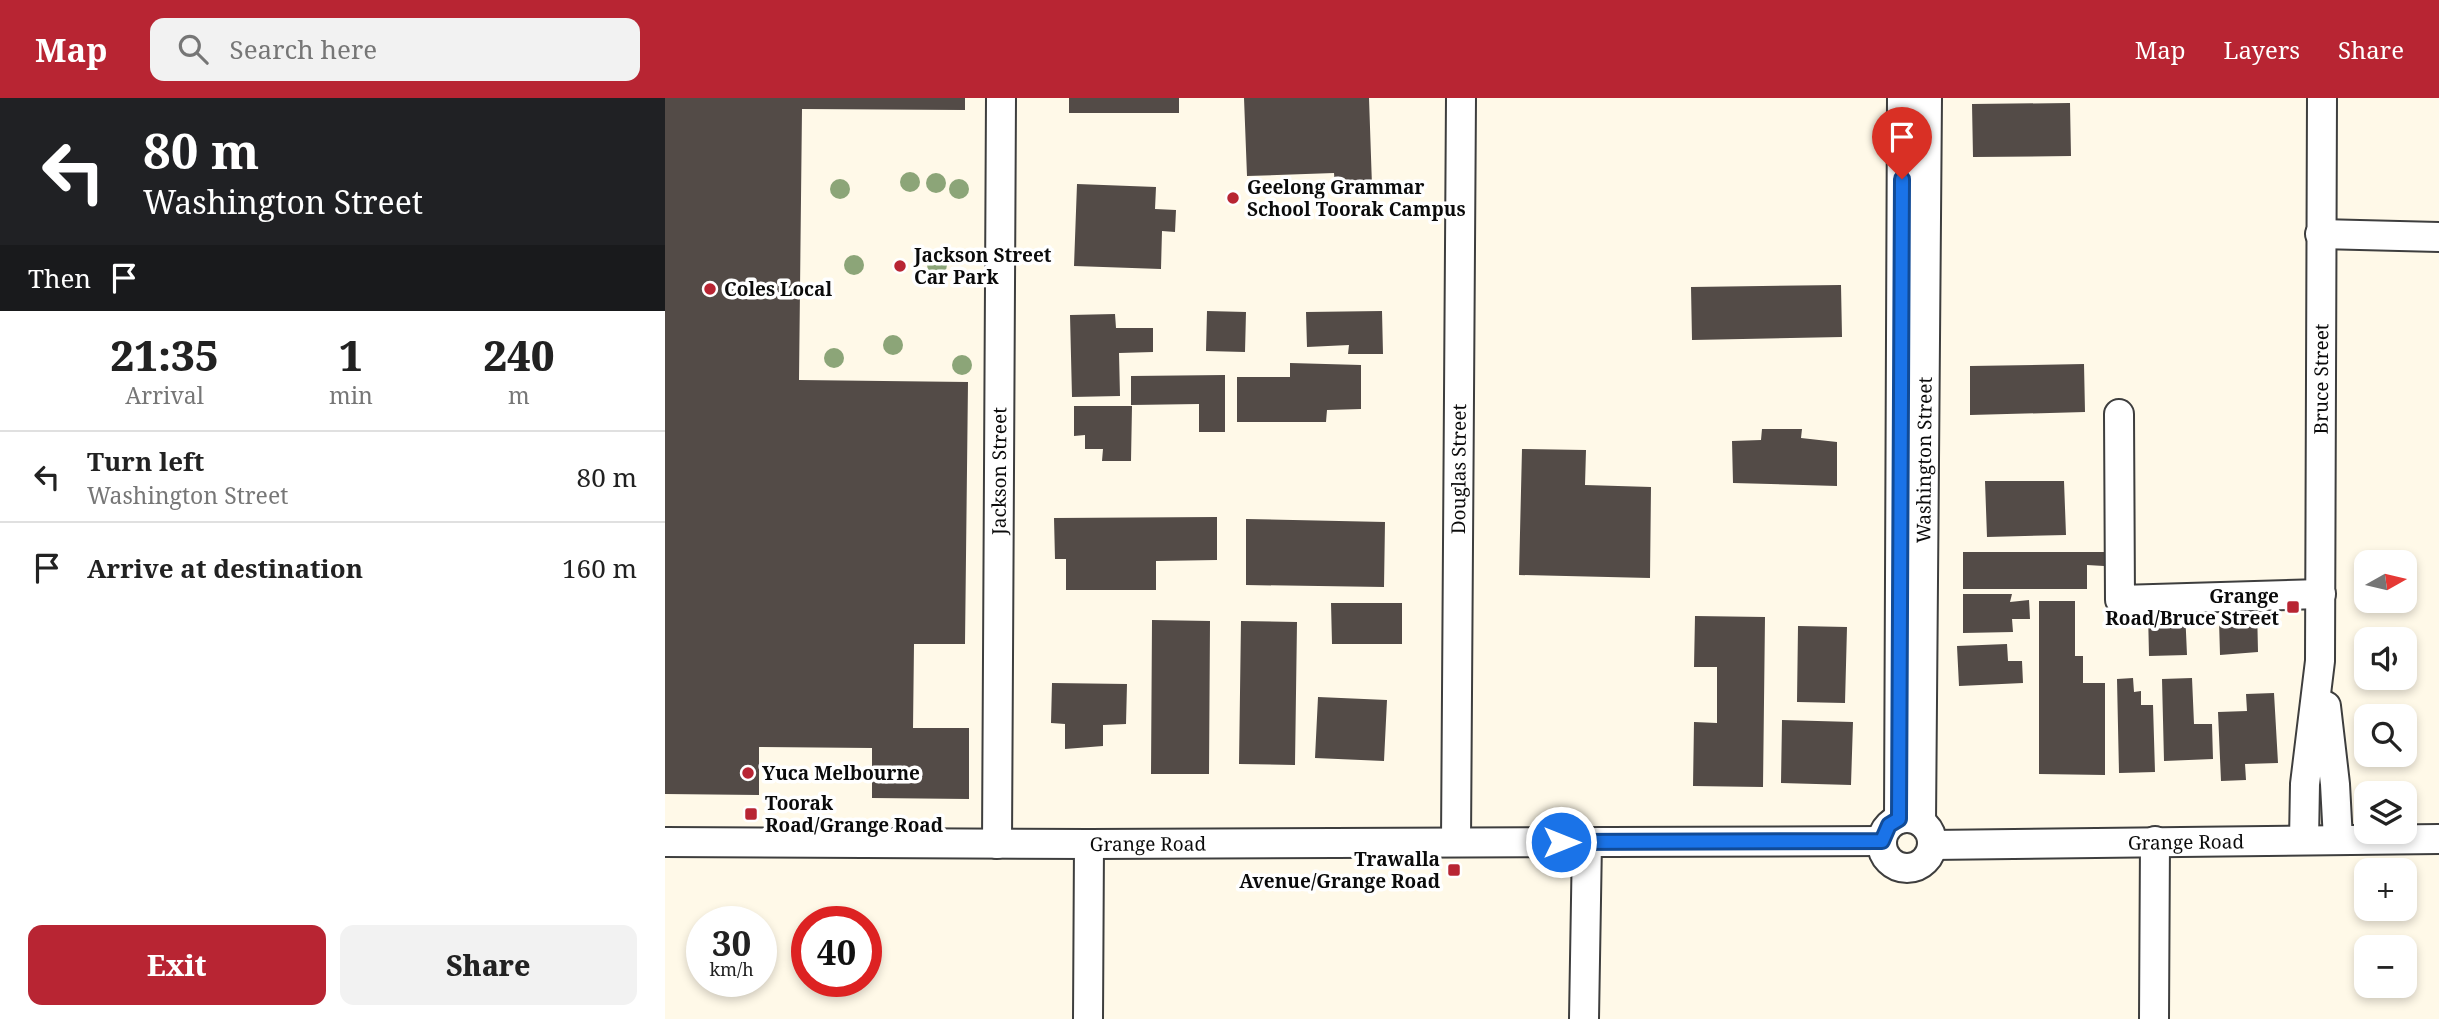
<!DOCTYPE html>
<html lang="en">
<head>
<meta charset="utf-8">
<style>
	body { margin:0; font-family:"Noto Serif",serif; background:#f2f2f2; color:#222; height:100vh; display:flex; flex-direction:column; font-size:26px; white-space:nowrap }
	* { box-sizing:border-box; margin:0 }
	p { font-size:23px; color:#767676 }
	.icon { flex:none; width:38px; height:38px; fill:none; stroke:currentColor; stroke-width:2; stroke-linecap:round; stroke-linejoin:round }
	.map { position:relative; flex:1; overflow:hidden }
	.details { display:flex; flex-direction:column; background:#fff; width:665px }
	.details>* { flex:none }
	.top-card { background:#202124; color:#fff; overflow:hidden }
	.needle { width:46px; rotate:82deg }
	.controls { position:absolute; left:1689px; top:452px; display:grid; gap:14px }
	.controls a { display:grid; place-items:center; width:63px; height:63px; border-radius:14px; background:#fff; box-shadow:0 4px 10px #0003; font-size:35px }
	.speed { position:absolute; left:21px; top:808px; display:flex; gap:14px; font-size:35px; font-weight:700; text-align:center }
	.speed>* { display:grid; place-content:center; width:91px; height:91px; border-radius:50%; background:#fff; box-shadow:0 4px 10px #0003; line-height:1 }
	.speed small { font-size:18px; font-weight:400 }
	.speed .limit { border:10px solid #d22; background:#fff; color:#111 }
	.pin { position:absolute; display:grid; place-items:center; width:60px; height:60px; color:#fff; margin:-72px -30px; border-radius:50% 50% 50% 0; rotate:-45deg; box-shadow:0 0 7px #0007 }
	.pin .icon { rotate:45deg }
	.me { position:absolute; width:77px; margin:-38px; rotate:90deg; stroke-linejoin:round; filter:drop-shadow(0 0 5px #0008) }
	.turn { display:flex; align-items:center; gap:24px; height:147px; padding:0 28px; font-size:32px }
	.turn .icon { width:91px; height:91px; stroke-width:2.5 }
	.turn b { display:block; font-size:49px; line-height:60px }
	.then { display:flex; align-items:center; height:66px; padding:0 28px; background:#0003; gap:14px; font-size:26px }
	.eta { display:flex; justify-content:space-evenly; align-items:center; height:119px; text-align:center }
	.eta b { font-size:42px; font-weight:800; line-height:49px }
	.action { display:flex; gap:14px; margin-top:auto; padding:14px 28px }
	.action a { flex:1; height:80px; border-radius:14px; background:#b82533; color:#fff; font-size:28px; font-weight:800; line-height:80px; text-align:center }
	.action a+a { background:#f2f2f2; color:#222 }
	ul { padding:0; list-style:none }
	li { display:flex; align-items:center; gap:21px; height:91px; padding:0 28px; border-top:2px solid #e0e0e0 }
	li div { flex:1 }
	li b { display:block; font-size:26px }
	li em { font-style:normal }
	header { display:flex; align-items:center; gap:42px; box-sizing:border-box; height:98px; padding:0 35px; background:#b82533; color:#fff }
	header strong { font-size:33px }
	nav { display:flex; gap:38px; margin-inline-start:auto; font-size:24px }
	.search { width:490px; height:63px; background:#f2f2f2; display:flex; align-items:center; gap:18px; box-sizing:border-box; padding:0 24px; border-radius:14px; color:#767676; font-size:26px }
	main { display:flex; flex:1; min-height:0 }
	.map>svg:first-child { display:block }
	.building { fill:#534b47 }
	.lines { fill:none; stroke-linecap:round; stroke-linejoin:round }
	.minor-casing { stroke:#3e3e3e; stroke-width:32 }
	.minor { stroke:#fff; stroke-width:28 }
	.tree { fill:#8ca578 }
	.route-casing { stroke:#114b97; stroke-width:18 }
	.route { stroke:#1a73e8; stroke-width:12 }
	.poi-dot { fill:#b82533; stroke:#fff; stroke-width:2.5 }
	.labels { text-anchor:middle; stroke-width:7; stroke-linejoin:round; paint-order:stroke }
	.poi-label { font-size:19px; font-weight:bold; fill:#0b0b0b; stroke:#fff; text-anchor:start }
	.street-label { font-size:19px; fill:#0b0b0b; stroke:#fff }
</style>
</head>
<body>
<header>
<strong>Map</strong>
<div class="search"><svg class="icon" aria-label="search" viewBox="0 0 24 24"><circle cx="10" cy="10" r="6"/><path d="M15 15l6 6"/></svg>Search here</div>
<nav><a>Map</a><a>Layers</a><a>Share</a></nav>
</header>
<main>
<section class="details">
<div class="top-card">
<div class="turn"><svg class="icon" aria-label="left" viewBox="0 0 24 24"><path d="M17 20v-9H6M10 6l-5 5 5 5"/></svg><div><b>80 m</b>Washington Street</div></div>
<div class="then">Then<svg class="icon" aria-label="arrive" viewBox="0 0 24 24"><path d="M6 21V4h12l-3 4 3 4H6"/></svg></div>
</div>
<div class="eta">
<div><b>21:35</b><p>Arrival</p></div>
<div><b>1</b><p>min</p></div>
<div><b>240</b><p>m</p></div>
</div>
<ul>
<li><svg class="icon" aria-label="left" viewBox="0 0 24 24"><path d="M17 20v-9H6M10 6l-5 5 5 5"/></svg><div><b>Turn left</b><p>Washington Street</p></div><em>80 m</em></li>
<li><svg class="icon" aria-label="arrive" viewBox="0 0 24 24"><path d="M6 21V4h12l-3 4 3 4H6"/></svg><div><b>Arrive at destination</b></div><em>160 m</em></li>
</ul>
<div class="action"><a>Exit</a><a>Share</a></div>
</section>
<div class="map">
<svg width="1774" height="921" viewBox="0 0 1774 921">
	<rect width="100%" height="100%" fill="#fff9e8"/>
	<path class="building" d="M0 0H300V12L137 11 134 282 303 284 300 546H249L248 630H304V701L207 700V650L94 649V697L0 696Z
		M404 0H514V15H404Z
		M579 0H704L707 88 670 89 669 75 582 78Z
		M1405 5 1406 58 1308 59 1307 6Z
		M412 86 491 89 490 111 511 112 510 134 497 133 496 171 409 168Z
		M1176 187 1177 239 1027 242 1026 189Z
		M542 213 581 214 580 254 541 253Z
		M717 213 718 256H683L684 247 642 249 641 214Z
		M450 216 451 230H488V254L454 255 455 298 407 299 405 217Z
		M625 265 696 267V311L662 312 661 324H572V279H625Z
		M1419 266 1420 314 1305 317V268Z
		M560 277V334H534V306L466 307V278Z
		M409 308H467L466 363H437L438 351H420V337L409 338Z
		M1097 331H1137L1136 340 1172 344V388L1068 385 1067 343 1096 342Z
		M857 351 921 352 920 387 986 389 985 480 854 477Z
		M1320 383H1399L1401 437 1322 439Z
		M552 419V462L491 463V492H401V461H390L389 420Z
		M581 421 720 424 719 489 581 487Z
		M1298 454H1439V468L1422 467V491H1298Z
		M1298 496H1347L1345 504 1364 502 1365 521H1347L1348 534 1298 535Z
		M1374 503H1410V558H1418V585H1440V677L1374 676Z
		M666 505H737V546H667Z
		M1592 509 1593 554 1555 557 1554 522H1570V510Z
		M1520 512 1522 557 1484 558 1483 514Z
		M1030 518 1100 519 1098 689 1028 688 1029 624 1052 625V569H1029Z
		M487 522 545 523 544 676H486Z
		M576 523 632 524 630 667 574 666Z
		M1133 528 1182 529 1180 605 1132 604Z
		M1342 546 1343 563H1357L1358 585 1294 588 1292 548Z
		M1468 580 1469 594 1476 593V607H1488L1490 674 1454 675 1452 581Z
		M1527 580 1529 626H1547L1548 661 1499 663 1497 581Z
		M387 585 462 586 461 626 438 627V648L400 651V626L386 625Z
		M1609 595 1613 665 1580 666 1581 682 1556 683 1553 614 1582 613 1581 596Z
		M653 599 722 602 719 663 650 660Z
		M1117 622 1188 624 1186 687 1116 685Z"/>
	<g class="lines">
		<defs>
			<g id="minor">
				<path d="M1655 136 1774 139"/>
				<path d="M1454 316 1455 502 1656 496"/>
				<path d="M1661 608 1670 686 1673 742"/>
				<circle cx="1242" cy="745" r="25"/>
				<path d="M1234 721 1237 0"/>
				<path id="s1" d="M1256 724 1262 0"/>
				<path id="s2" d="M1639 742 1640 686 1655 563 1657 0"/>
				<path id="s3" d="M0 744 424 746 1217 743"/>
				<path id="s4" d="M791 744 796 0"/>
				<path id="s5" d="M332 746 336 0"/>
				<path id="s6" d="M1267 747 1774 741"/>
				<path d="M423 921 424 746"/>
				<path d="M919 921 922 743"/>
				<path d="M1489 921 1490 743"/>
			</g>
		</defs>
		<use href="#minor" class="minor-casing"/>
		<use href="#minor" class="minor"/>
	</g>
	<g class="tree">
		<circle cx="245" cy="84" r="10"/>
		<circle cx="271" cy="85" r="10"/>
		<circle cx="175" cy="91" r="10"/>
		<circle cx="294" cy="91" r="10"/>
		<circle cx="189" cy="167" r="10"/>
		<circle cx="272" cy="167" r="10"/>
		<circle cx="228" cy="247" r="10"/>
		<circle cx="169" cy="260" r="10"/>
		<circle cx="297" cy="267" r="10"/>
	</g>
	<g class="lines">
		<defs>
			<path id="route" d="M896 744 1217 743 1224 727 1234 721 1237 81"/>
		</defs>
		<use href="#route" class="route-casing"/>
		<use href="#route" class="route"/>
	</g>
	<g class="poi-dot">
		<circle cx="568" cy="100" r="7"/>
		<circle cx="235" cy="168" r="7"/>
		<circle cx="45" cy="191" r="7"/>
		<rect x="1621" y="502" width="14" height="14" rx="3.5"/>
		<circle cx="83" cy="675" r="7"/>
		<rect x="79" y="709" width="14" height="14" rx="3.5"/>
		<rect x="782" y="765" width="14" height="14" rx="3.5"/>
	</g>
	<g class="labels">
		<g class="poi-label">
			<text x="582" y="96">Geelong Grammar<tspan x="582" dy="22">School Toorak Campus</tspan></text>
			<text x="249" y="164">Jackson Street<tspan x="249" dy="22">Car Park</tspan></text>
			<text x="59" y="198">Coles Local</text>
			<text x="1614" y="505" text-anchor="end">Grange<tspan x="1614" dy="22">Road/Bruce Street</tspan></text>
			<text x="97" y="682">Yuca Melbourne</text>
			<text x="100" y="712">Toorak<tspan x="100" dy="22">Road/Grange Road</tspan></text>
			<text x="775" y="768" text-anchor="end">Trawalla<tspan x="775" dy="22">Avenue/Grange Road</tspan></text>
		</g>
		<g class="street-label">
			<text dy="7" stroke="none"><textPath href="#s2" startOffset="462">Bruce Street</textPath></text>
			<text dy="7" stroke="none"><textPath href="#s1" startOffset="362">Washington Street</textPath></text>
			<text dy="7" stroke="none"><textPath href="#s4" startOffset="373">Douglas Street</textPath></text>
			<text dy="7" stroke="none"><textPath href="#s5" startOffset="373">Jackson Street</textPath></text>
			<text dy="7" stroke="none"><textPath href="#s6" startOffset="254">Grange Road</textPath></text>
			<text dy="7" stroke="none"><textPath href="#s3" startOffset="483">Grange Road</textPath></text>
		</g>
	</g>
</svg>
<div class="controls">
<a><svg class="needle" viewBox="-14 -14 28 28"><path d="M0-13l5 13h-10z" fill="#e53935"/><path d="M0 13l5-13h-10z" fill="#767676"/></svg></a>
<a><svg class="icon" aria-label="sound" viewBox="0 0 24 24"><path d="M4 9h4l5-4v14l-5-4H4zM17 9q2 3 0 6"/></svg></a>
<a><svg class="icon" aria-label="search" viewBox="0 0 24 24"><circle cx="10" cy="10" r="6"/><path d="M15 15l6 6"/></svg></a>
<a><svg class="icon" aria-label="layers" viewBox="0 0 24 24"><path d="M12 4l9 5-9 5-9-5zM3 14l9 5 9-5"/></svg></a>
<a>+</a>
<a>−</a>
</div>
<div class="speed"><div>30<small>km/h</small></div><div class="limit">40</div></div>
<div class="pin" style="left:1237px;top:81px;background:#d93025"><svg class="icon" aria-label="arrive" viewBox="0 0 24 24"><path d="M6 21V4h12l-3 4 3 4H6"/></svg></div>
<svg class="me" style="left:896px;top:744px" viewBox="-20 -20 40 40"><circle r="17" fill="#1a73e8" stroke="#fff" stroke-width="3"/><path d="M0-11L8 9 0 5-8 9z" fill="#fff"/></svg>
</div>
</main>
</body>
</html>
